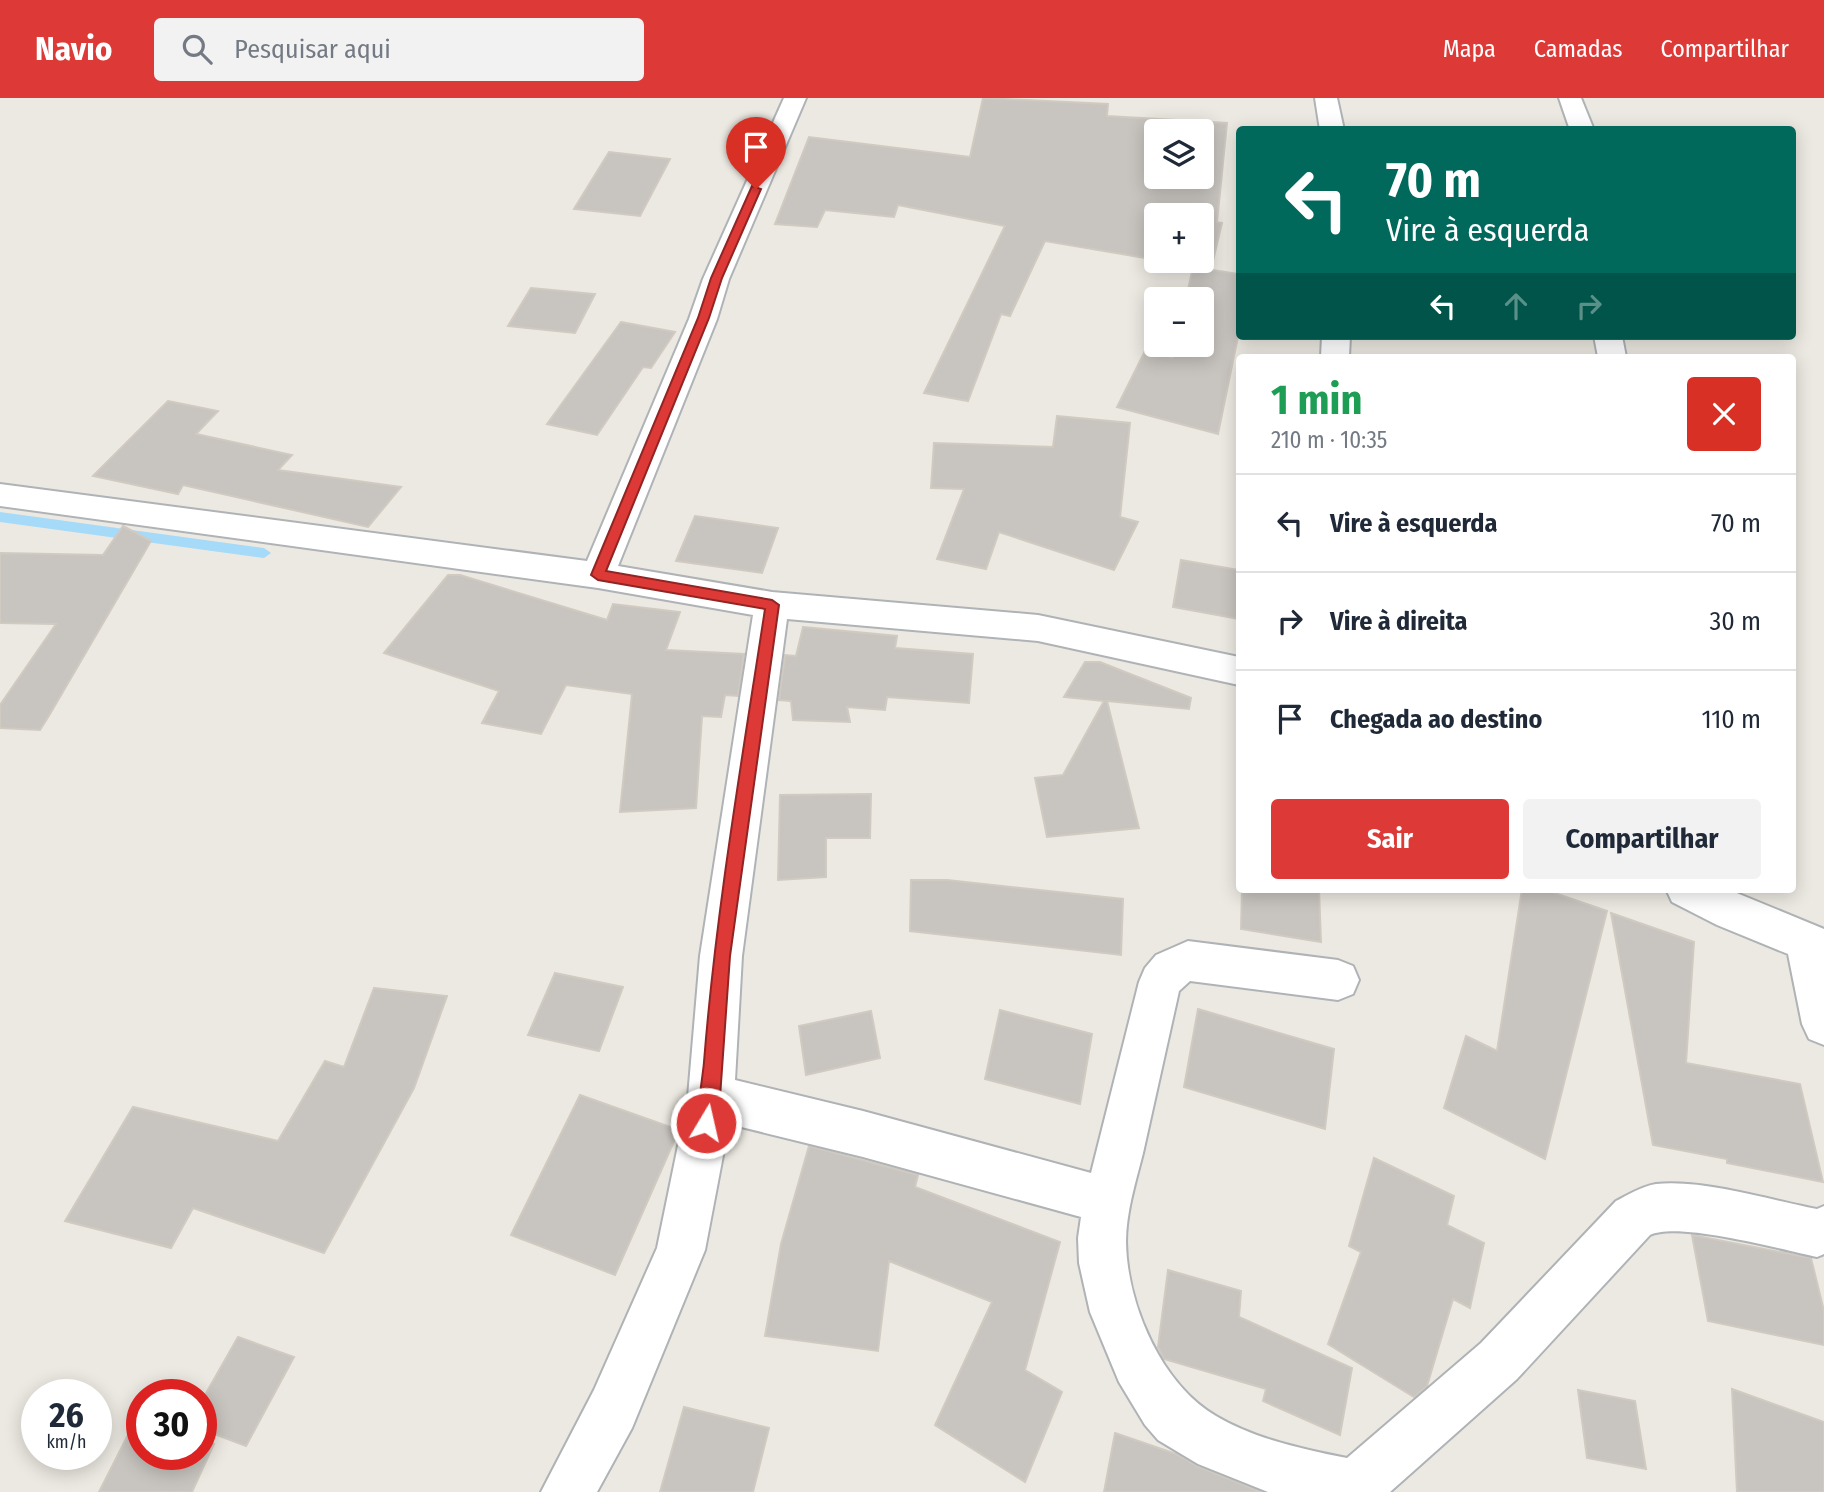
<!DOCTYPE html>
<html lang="pt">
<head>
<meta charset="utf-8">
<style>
	body { margin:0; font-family:"Fira Sans Condensed",sans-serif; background:#f2f2f3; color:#1f2937; height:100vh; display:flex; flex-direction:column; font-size:26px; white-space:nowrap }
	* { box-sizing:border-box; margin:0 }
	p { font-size:23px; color:#747a83 }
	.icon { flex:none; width:38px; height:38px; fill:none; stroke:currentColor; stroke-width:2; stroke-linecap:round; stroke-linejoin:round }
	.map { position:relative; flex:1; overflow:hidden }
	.side { position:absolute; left:1236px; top:256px; width:560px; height:539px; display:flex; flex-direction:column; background:#fff; border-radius:7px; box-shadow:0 4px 18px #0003 }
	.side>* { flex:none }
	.guide { position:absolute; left:1236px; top:28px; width:560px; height:214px; border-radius:7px; box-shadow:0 4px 18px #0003; background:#00695c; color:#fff; overflow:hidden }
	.buttons { position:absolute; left:1144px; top:21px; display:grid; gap:14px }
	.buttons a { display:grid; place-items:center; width:70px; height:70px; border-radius:7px; background:#fff; box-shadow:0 4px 18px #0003; font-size:35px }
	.speed { position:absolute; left:21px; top:1281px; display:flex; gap:14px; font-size:35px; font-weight:700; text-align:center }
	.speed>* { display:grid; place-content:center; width:91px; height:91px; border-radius:50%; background:#fff; box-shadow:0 4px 18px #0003; line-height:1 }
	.speed small { font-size:18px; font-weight:400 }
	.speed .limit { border:10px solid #d22; background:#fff; color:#111 }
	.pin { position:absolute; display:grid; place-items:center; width:60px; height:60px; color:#fff; margin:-72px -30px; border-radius:50% 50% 50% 0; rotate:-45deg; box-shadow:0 0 7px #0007 }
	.pin .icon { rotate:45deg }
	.me { position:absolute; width:77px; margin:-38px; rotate:9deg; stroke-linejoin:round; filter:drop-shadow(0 0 5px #0008) }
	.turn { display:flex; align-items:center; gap:24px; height:147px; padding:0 35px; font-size:32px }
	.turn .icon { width:91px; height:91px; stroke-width:2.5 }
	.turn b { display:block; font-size:49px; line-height:60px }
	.lanes { display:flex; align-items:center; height:66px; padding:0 35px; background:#0003; justify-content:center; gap:35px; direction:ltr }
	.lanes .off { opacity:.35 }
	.round { display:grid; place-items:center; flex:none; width:74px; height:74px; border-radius:7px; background:#f2f2f3 }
	.summary { display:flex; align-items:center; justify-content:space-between; height:119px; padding:0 35px }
	h1 { font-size:42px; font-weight:700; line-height:52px; color:#1e9e55 }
	.primary-button { display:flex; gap:14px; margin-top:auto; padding:14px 35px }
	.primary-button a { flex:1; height:80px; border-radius:7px; background:#dd3937; color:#fff; font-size:28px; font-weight:700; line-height:80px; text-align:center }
	.primary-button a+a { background:#f2f2f3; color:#1f2937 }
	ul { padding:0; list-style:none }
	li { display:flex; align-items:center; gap:21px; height:98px; padding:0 35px; border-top:2px solid #e0e1e3 }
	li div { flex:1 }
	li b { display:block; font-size:26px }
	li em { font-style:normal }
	header { display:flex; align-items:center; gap:42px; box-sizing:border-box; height:98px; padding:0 35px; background:#dd3937; color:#fff }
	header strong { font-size:33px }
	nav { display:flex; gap:38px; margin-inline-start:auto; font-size:24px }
	.search { width:490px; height:63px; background:#f2f2f3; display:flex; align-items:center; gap:18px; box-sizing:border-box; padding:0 24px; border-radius:7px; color:#747a83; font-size:26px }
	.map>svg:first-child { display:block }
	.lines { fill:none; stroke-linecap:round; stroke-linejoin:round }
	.stream { fill:#a5daf9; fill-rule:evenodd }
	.building { fill:#c8c4bf; stroke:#d0cac1; stroke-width:2; fill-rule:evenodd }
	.street-casing { stroke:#afb3b6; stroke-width:4 }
	.street { fill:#fff; fill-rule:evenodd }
	.route { fill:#dd3937; stroke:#902524; stroke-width:2 }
</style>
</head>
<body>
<header>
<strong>Navio</strong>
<div class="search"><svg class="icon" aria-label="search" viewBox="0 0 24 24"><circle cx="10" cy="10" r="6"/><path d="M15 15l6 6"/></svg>Pesquisar aqui</div>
<nav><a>Mapa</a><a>Camadas</a><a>Compartilhar</a></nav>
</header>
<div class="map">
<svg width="1824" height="1394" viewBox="0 0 1824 1394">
	<rect width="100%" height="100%" fill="#ece9e2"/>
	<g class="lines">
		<path class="stream" d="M0 414 264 450 271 455 264 460 0 424Z"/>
	</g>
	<path class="building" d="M983 0 1108 6 1107 18 1227 25 1217 124 1222 125 1211 171 1163 163H1202V117H1157V162L1045 143 1010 218 1001 216 968 303 924 295 1005 128 898 107 894 119 825 112 817 129 775 126 809 39 970 59ZM1157 33H1202V79H1157Z
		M609 54 670 61 640 118 574 111Z
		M1193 169 1239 176V234L1218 336 1117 309 1145 253 1173 260 1176 247H1202V201H1186Z
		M531 190 595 196 575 235 508 228Z
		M621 224 675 234 651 270 643 269 597 337 547 326Z
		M168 303 218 313 196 336 292 357 278 372 401 389 368 429 183 387 178 396 93 378Z
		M1057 318 1130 325 1120 419 1138 424 1114 472 999 434 986 471 937 461 964 391 931 390 934 345 1053 349Z
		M695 418 778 430 762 475 676 463Z
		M123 428 151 443 50 616 40 632 0 630V607L56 526 0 525V455L103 457Z
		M1181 462 1239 472V521L1173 509Z
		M448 477H460L607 522 613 506 680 514 666 552 744 556 738 598 725 597 721 619 702 618 696 710 620 714 632 596 566 587 541 636 482 625 499 593 384 555Z
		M803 529 897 538 895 550 973 556 969 605 887 599 885 612 847 609 850 624 793 622 791 603 779 602 785 557 796 558Z
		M1085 564H1100L1191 600 1189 611 1107 603 1139 730 1047 739 1035 680 1063 677 1104 603 1064 599Z
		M871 696 870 740H826V779L778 782 780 697Z
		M911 782H947L1123 801 1121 857 910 833Z
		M1242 791H1319L1321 844 1241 831Z
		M1522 791H1543L1607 813 1545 1061 1444 1010 1466 938 1497 953Z
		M1611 815 1694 844 1686 965 1800 986 1823 1084 1727 1065V1061L1653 1047Z
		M555 875 623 889 599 953 528 937Z
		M374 890 447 898 414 990 324 1155 193 1110 171 1150 65 1123 133 1009 278 1043 325 963 344 969Z
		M1198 911 1334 951 1325 1031 1184 989Z
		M1000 912 1092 936 1080 1006 985 981Z
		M871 913 880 960 806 977 799 928Z
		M580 997 679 1032 615 1177 511 1137Z
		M809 1048 918 1077 915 1089 1060 1144 1025 1272 1062 1294 1025 1384 935 1327 992 1204 889 1163 878 1253 765 1238 781 1146Z
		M1374 1060 1454 1098 1447 1127 1484 1145 1470 1210 1453 1201 1427 1288 1414 1299 1328 1246 1361 1154 1349 1148Z
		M1692 1137 1811 1160 1824 1213V1247L1708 1223Z
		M1168 1172 1241 1193 1239 1219 1352 1270 1340 1337 1263 1303 1266 1291 1164 1261 1158 1249Z
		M238 1239 294 1259 246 1348 201 1331V1304Z
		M1732 1291 1824 1324V1394H1737Z
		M1578 1292 1635 1303 1646 1371 1587 1360Z
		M684 1309 769 1330 753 1394H660Z
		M133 1327 142 1329V1356H201V1343L214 1346 192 1394H99Z
		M1115 1335 1176 1356 1197 1368 1261 1394H1104Z"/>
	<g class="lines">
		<defs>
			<path id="street" d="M784 0H806L729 181 717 221 618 468 772 494 1038 517 1239 559V587L1038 543 787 521 742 858 735 982 863 1013 1091 1075 1139 884 1145 870 1156 857 1188 843 1338 862 1353 868 1359 882 1353 896 1338 902 1190 883 1179 893C1167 947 1155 1001 1143 1055 1136 1083 1126 1114 1126 1144 1127 1206 1161 1286 1216 1318 1255 1341 1302 1351 1347 1360L1481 1245 1616 1103C1628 1097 1642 1088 1656 1086 1703 1081 1770 1102 1817 1111L1824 1108V1156L1817 1159C1783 1152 1678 1123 1650 1137L1517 1281 1390 1394H1268L1198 1366 1158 1342 1145 1327 1119 1284 1090 1214 1079 1165 1078 1140 1081 1119 863 1059 729 1026 705 1152 632 1330 597 1394H541L594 1292 657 1150 688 999 700 858 753 517 598 490 0 408V386L587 463 689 221 703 181Z
				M1315 0H1337L1344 32H1320Z
				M1559 0H1581L1594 32H1570Z
				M1322 238H1350L1349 259H1321Z
				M1594 238H1622L1626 259H1598Z
				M1666 791H1727L1824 831V947L1809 941 1802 926 1788 856 1717 827 1672 804Z"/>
		</defs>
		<use href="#street" class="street-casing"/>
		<use href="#street" class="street"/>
	</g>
	<path class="route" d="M752 88 761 91 722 180 709 220 606 473 772 502 779 507 730 858 720 999 712 1032 706 1034 699 1032C695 1021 703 978 704 964 716 812 742 662 765 511L598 482 591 477 698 220 711 180Z"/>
</svg>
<div class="buttons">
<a><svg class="icon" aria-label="layers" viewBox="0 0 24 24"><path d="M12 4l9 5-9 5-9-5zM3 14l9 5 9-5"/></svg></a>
<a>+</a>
<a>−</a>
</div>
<div class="speed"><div>26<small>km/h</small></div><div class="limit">30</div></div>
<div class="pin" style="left:756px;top:91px;background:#d93025"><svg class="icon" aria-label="arrive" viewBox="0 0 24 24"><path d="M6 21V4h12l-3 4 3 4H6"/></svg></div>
<svg class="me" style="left:706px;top:1025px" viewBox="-20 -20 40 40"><circle r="17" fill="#dd3937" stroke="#fff" stroke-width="3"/><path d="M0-11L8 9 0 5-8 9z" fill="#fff"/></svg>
<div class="guide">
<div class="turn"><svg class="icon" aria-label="left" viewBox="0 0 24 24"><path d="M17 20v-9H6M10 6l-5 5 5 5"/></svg><div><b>70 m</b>Vire à esquerda</div></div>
<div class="lanes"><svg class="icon" aria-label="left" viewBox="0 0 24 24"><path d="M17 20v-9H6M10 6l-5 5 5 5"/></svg><svg class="icon off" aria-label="ahead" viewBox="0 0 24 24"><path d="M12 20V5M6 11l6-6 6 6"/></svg><svg class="icon off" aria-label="right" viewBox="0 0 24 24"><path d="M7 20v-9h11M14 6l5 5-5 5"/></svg></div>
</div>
<section class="side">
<div class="summary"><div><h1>1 min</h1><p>210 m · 10:35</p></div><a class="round" style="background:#d93025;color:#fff"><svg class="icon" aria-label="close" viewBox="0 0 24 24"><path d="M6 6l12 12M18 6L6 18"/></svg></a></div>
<ul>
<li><svg class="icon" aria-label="left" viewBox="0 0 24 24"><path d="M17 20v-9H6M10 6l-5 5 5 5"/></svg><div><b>Vire à esquerda</b></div><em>70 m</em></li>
<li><svg class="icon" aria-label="right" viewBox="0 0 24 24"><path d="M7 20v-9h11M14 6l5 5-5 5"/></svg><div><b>Vire à direita</b></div><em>30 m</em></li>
<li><svg class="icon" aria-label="arrive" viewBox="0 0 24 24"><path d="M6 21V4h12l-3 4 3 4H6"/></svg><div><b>Chegada ao destino</b></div><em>110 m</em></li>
</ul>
<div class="primary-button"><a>Sair</a><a>Compartilhar</a></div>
</section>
</div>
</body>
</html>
